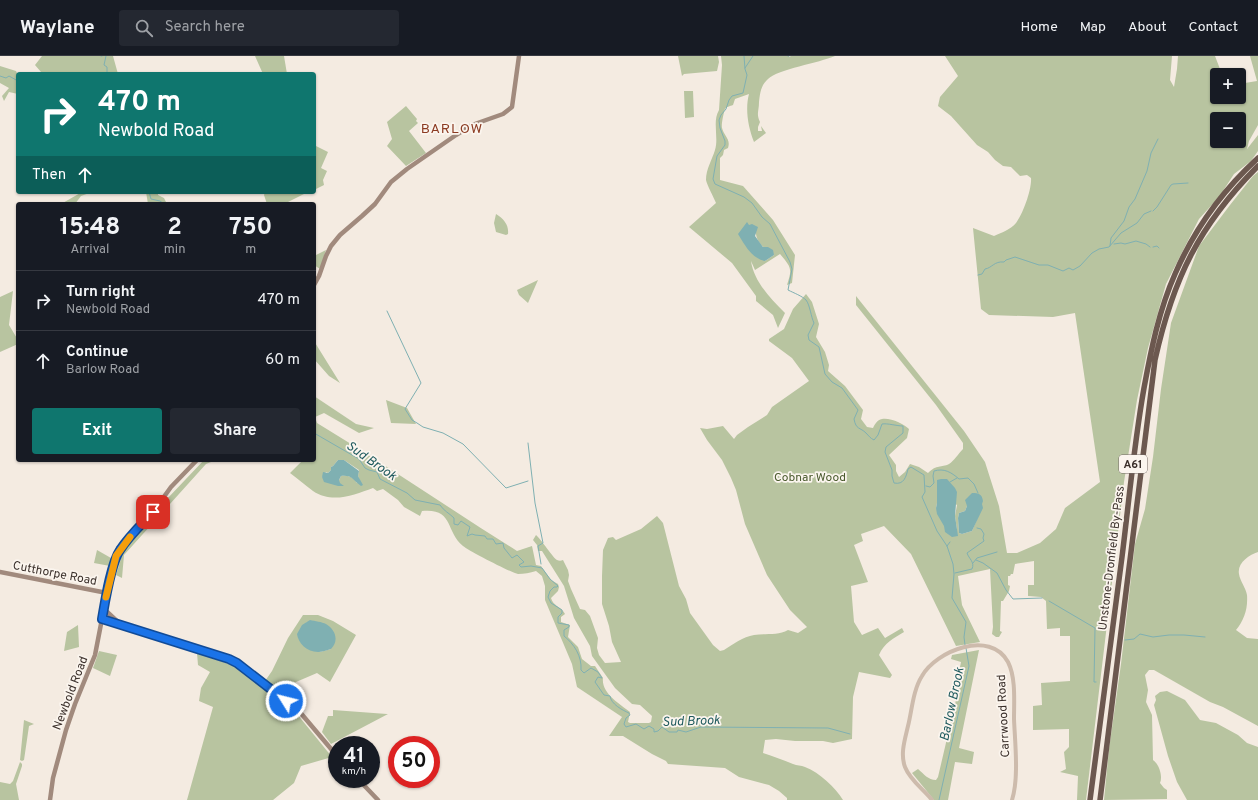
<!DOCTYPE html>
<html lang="en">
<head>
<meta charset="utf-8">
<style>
	body { margin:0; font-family:Overpass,sans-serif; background:#242831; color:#f1f3f6; height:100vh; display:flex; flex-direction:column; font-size:15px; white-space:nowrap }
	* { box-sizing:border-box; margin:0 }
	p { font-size:13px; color:#9ea1a6 }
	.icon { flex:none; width:22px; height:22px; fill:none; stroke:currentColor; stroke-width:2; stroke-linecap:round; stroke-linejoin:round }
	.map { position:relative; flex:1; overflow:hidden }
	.details { position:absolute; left:16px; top:146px; width:300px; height:260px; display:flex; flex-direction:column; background:#171b24; border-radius:4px; box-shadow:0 1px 3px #0004 }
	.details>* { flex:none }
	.banner { position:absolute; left:16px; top:16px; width:300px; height:122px; border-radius:4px; box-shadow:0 1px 3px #0004; background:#0f766e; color:#fff; overflow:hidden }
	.tools { position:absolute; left:1210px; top:12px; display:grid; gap:8px }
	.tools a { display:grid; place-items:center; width:36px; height:36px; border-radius:4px; background:#171b24; box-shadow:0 1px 3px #0004; font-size:20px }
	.speed { position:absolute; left:328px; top:680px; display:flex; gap:8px; font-size:20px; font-weight:700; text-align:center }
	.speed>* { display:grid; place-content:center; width:52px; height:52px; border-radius:50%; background:#171b24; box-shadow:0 1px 3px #0004; line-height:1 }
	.speed small { font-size:10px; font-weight:400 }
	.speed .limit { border:6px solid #d22; background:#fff; color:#111 }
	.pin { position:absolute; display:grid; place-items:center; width:34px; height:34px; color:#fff; margin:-17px; border-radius:8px; box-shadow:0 2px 6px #0006 }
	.me { position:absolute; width:44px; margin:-22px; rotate:306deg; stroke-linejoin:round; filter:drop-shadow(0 0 3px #0008) }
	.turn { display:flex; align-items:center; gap:14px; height:84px; padding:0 16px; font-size:18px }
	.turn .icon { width:52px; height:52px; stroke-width:2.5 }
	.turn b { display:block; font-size:28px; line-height:34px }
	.then { display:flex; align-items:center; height:38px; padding:0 16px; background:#0003; gap:8px; font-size:15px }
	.eta { display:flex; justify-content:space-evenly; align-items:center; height:68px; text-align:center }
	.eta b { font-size:24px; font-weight:700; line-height:28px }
	.cta { display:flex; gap:8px; margin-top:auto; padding:8px 16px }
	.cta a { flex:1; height:46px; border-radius:4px; background:#0f766e; color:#fff; font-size:16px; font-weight:700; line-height:46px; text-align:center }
	.cta a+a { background:#242831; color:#f1f3f6 }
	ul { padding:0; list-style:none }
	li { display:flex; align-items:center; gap:12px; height:60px; padding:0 16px; border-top:1px solid #363941 }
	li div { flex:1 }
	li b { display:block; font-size:15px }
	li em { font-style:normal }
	header { display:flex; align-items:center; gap:24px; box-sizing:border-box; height:56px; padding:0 20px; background:#171b24; border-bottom:1px solid #363941 }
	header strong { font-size:19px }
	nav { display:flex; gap:22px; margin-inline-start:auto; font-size:14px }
	.search { width:280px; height:36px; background:#242831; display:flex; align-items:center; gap:10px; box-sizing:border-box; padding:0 14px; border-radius:4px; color:#9ea1a6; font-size:15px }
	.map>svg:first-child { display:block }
	.green { fill:#b8c4a0; fill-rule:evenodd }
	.water { fill:#7fb0b2 }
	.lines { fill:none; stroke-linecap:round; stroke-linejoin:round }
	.stream { stroke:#7fb0b2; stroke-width:1 }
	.tertiary { stroke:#cdbbac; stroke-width:4 }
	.secondary { stroke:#a18a7d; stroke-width:4.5 }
	.trunk { stroke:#6c584f; stroke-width:5.5 }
	.route-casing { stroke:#114b97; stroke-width:10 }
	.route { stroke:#1a73e8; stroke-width:7 }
	.slow { stroke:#f59e0b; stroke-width:7 }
	.labels { text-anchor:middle; stroke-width:3.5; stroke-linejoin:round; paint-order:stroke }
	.shield { fill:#fbf5ee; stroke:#756b66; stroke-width:1 }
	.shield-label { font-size:11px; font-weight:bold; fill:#3b302b }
	.park-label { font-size:12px; fill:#4a5a2e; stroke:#fbf5ee }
	.street-label { font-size:12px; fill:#3b302b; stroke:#fbf5ee }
	.water-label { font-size:13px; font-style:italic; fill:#1f5a5e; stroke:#fbf5ee }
	.quarter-label { font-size:14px; letter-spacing:1px; fill:#8c3b22; stroke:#fbf5ee }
</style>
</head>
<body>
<header>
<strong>Waylane</strong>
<div class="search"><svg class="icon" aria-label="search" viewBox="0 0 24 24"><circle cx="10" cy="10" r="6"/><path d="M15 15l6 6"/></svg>Search here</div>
<nav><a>Home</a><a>Map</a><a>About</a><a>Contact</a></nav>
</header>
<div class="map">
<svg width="1258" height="744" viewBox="0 0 1258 744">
	<rect width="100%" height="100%" fill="#f4ebe1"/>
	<path class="green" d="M42 0H113L118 18H41V16L35 9Z
		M255 0H284L287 18H263Z
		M678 0H718L719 6 717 15 684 18 682 20Z
		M721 0H789V1L791 0H835C819 7 778 13 768 23 761 29 760 37 759 46 759 55 756 58 760 66L758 71V75H762L761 70 766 77 754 86C748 71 745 53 749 38L735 43 733 49C730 50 726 51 725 53 724 55 721 69 722 72 724 80 731 83 728 92L724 94 723 99 720 102V124L743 130 773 164 795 199 792 227 787 229C792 213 792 212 780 198L755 214 751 205C754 226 771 243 785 257L778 272 773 259 756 245V240L732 207 689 171 716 147C714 142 707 129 706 124 706 113 712 104 715 94 719 81 712 66 719 54L722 9ZM750 169 756 175C755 186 765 193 774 199L765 205Z
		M945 0H1172L1170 24 1174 31 1177 13 1178 0H1215L1220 13 1221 19H1217V41H1239V28L1257 25 1250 0H1258V69L1249 85 1247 93 1258 79V95L1251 105 1234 118 1219 141 1199 163 1166 228 1148 292 1137 344 1124 426 1086 744H1077L1078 720 1060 716 1066 713 1064 696 1069 691V673L1033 674V650L1042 649 1041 627 1070 625V580H1060V572L1047 573 1046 545 1041 541 1028 540V529H1034V505L1015 508 1013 518H1011L1010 520H1008V529L1010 530 1009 535 1003 545H1001L1000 575 1002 576 999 581H996L992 578 993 571 990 513 958 520 962 549 980 586 956 590 911 498 884 470 861 478 863 485 854 489 868 526 851 530 854 566 862 579 878 572 885 582 902 572 904 576C894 582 884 587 879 599L892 619 890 622 859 616 853 641 852 683 833 687 823 685H795L776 683 765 684 763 697C773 700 783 704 793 708 797 710 801 709 805 711 820 717 835 731 843 744H787V742L779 735 769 729 739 721 725 712 668 708 666 705 652 698 623 680H609L622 661 577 631 572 608 545 544V530L542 520 536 515C530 517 524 518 518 518 512 517 469 495 463 490 445 475 454 452 422 455L420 460 404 451 398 444 383 433 377 435 373 432C354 439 332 448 313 435 305 429 298 423 290 417L303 404H314V340L356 368 374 372 359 377 324 357 315 361 317 367C385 408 450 453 517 495L532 490 536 509 541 510 551 524 558 528 559 531 558 535 551 542C553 550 562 551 565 558L561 561V566L570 569 568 581 578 591 582 603 591 610H595L603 622C601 637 620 648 630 656L628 666 630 667H649L651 666 652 660 640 649 632 648 615 632 592 600 590 590 574 562 564 530 542 495H538L537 489 533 484 536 479C541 483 554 503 557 504 559 505 561 505 563 504L568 514 569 519 568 525 571 533 580 553 585 554 590 560 598 582 597 592 599 599 605 607 621 606 612 586 609 570 602 548V520L603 494 608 482 613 481 616 484 641 473 657 460 663 467 679 530 686 543 690 557 713 589 720 595 724 594C733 588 743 581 754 579 766 577 778 580 788 574L798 577 807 571 790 554 767 519 745 468 736 434 731 422 722 404 707 384 700 372 707 373 723 370 734 383 737 379 748 371 767 359 772 351 809 325 792 302 769 285V283L784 273 793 253 806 238 812 246 819 268 816 281 825 296 829 309 828 315 845 330 863 354 861 363 867 371 873 372C875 368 877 364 882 363 889 361 905 368 909 373L907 382 889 399 896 409V415L899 421 905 416 910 408 919 411 928 417C937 408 941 412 949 408 954 405 958 398 963 393V387L936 349 856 249V240L964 375 985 406 999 450 1007 497H1017L1040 487 1056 473 1065 452 1100 426 1075 257 1053 261 989 259 981 253 973 172 994 180C1001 177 1011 173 1016 167 1023 158 1032 133 1031 122L1027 119 1020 120 1011 111 1003 110 995 104 988 96 977 89 951 60 938 50 940 41 958 20ZM1217 63H1239V85H1217ZM338 404H344L359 414 358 420 360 425 357 427C353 421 349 419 341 420L339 424V427L343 430 322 421 326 416 328 417 331 414V411L333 410ZM937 436 957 449 955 460 957 474 936 452 937 447ZM967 450 978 461 972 475 962 478 959 477 958 462 959 457 965 455Z
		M0 10 16 15 18 19V38L9 36 4 45 2 40 9 32 0 27Z
		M684 35H693L694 61 685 62Z
		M406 50 417 63 416 65 418 67 409 75 426 97 406 110 387 90 392 83 387 66Z
		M314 89 328 96 321 112 327 115 323 124 324 129 314 134Z
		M1258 116V496C1249 499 1237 507 1239 518 1240 525 1246 532 1247 539 1248 553 1244 564 1236 574L1247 582 1258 583V670L1223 651 1210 646 1154 614H1149L1145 619 1148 634 1146 646 1152 659 1153 704C1159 708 1163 720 1160 727L1164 732 1167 734V743L1104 744 1109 693 1121 608 1135 488 1145 453 1153 401 1161 333 1171 267 1199 190 1230 149 1253 120Z
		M82 136H92L81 140 75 148H61Z
		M146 136H158V139L164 142 167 148H148Z
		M265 136H308L284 148H267L264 139Z
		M496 158C504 163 509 169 508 178L506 179 496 176 494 167Z
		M326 194 320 213 314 209V200Z
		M538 224 528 247 519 239 517 234Z
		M13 235 9 269 18 284V288L0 296V241Z
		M314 285 340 327 329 320 314 303Z
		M386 344 407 352 416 368 391 367Z
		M204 404H216L206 408 124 499 122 522 116 519 123 496 166 444Z
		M97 494 111 502 110 510 94 507Z
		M303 559H318L333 565 356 579 330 626 317 617 289 629 294 647 265 625 272 615 288 582ZM306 566 331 593 320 596Z
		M78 569 79 591 64 595 67 576Z
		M979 594 959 692 974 696 972 708 955 706 948 744H934L912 717 918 713C924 718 928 724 936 724L938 721 960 627 957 626 961 606 951 603 952 599Z
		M99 595 117 599 110 620 93 612Z
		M197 597 235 610 297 658 332 701 301 710 294 727 273 744H187L213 651 199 645 201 632 210 616 198 609Z
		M1167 635 1185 644 1200 664 1216 667 1238 679 1247 687 1258 691V744H1187L1177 726 1168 700 1154 649 1156 644 1155 640 1160 636Z
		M333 654 387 658H388L331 688 322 676 328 660H333Z
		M24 664 34 668 29 670 24 704 22 705 20 704Z
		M20 706 22 708V710L16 728 19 744H0V726L10 728 13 725Z"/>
	<path class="water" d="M747 166 749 169 752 168 758 171 755 180 763 191H768L773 194 774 199 765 205C751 202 745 189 738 178Z
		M338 404H344L359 415 358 420 363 429 361 430C352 424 353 419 341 420L339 424 340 427 344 430H338L324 426 322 421 323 416 328 417 331 414V411L333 410Z
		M941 423H947L955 432 957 436 955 460 958 480 952 481 945 476 944 470 937 458 936 452 937 447V424Z
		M972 437C979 437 982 438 983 445L982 448 983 452 972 475 962 478 959 477 958 462 959 457 965 455 967 450 965 444Z
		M310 564C315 565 322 566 326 568 336 574 339 585 331 593 327 594 322 596 318 596 307 596 298 587 297 578L302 569Z"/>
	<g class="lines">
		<path class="stream" d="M101 0H102
			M106 0 104 9 107 11V18
			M744 0 745 13 747 19 743 37 732 40 729 44 726 53 721 59 719 64 720 72 725 85V89L717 100 713 123 715 128 744 141 752 147 762 161 770 168 790 206 792 213 788 234C794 237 802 240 806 244 810 249 811 261 814 267L808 279 809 284 819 291 825 318 832 326 842 332 858 354 854 363C856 374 860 371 866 377 869 380 870 382 874 384L878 379 882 368C887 367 897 370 903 370V377L886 391 885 396 892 414V420L894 427C904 429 906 421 908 413L911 411 924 419 925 436 922 441 937 475 947 490 953 508 954 518 952 542 966 566 964 581 965 589
			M788 0H789
			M745 12 753 0
			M0 20 6 22 9 20 18 25V28
			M149 136 151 143 160 145 164 148
			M1153 155 1157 151 1171 129 1173 128 1188 127
			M1114 188 1121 187 1125 188 1136 185 1146 188 1150 191
			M1110 190 1111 182 1124 165 1129 151 1135 143 1147 115 1151 97 1158 83
			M1153 191 1157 190 1159 192
			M978 219 982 218 985 213C992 212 994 205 1004 206L1006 204 1015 201 1039 209H1048L1063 215 1069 212 1073 214 1080 210 1092 197 1099 193 1109 191 1121 177 1137 167 1144 158 1151 155
			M387 255 421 327 405 353 412 364 417 367 423 371 443 377 463 388 506 432 528 425
			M314 377 359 403 365 412 369 414 377 416 380 423 407 437 415 444 440 449C444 455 449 457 454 462V468L458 469 461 465 470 471 467 480 472 478 475 479 485 480 487 483H493L496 488 503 487 504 492 512 502 517 499 524 506 519 509 521 511 531 510 542 512 550 523 558 530 557 531H554L550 535 548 541 551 547 562 554V557L558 561V567L569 569V571L564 574V580C574 588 582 600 581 614L584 617 591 612 598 616 602 622 598 621 595 626 604 639 610 640C611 648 622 654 629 657L630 659 626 662 624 668 626 671 636 668 644 673 649 670 654 673V676L658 675 662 671 669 676H677L678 674 686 676 701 671 828 672 850 678
			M528 387 535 447 543 487 538 490 541 508
			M950 426 957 422
			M926 430 930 431 934 427 933 420 934 415C944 412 951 416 959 423L968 422 974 428 978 437
			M947 490 950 486
			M976 504 983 507 997 517 1006 534 1013 543 1042 542
			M973 507 977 502 997 496
			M955 517 972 513C975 506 969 503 967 497L984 485 983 482 984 478 981 473 977 472
			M1049 545 1095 572 1094 626H1096
			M1125 584 1134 583 1140 578 1153 581 1169 579H1184L1205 581
			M939 744 969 610 966 592"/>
		<path class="tertiary" d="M932 744C923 733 910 724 905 711 900 698 905 683 908 670 912 654 913 634 922 620 936 595 990 573 1008 606 1016 622 1014 645 1014 663 1015 687 1019 722 1012 744"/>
		<path class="secondary" d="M314 229 319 220 326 200 331 190 340 179 362 160 375 148 391 126 407 113 456 79 472 69 503 58 512 51 519 0
			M0 516 107 537
			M104 553 119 567
			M102 563 229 603 237 607 299 655 337 700
			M358 723 378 744
			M50 744 53 722 66 674 75 648 95 599 107 537 116 500 126 485 153 456 171 431 197 404"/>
		<path class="trunk" d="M1090 744C1101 663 1112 582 1122 501 1129 445 1134 388 1144 332 1151 294 1159 254 1175 218 1194 174 1223 134 1258 102
			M1100 744 1155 304C1173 223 1199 169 1258 110"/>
	</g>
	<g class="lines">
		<defs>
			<path id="route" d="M153 456C142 468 129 480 120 494 111 507 105 546 102 563L229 603 237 607 286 645"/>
		</defs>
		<use href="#route" class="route-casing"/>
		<use href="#route" class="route"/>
		<path class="slow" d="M106 541 116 500 130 481"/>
	</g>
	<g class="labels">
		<rect class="shield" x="1119" y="399" width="28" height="18" rx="3"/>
		<g class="shield-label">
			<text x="1133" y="412">A61</text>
		</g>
		<g class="park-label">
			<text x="810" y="425">Cobnar Wood</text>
		</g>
		<g class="street-label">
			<text transform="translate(1111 502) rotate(-83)" y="4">Unstone-Dronfield By-Pass</text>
			<text transform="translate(55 517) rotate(11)" y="4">Cutthorpe Road</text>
			<text transform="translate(70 637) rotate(-69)" y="4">Newbold Road</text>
			<text transform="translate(1003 660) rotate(-93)" y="4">Carrwood Road</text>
		</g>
		<g class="water-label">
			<text transform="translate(372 404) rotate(35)" y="5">Sud Brook</text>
			<text transform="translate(951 648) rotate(-78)" y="5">Barlow Brook</text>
			<text transform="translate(691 664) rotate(-2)" y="5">Sud Brook</text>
		</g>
		<g class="quarter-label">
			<text x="452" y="77">BARLOW</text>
		</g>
	</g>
</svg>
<div class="tools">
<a>+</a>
<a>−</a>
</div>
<div class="speed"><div>41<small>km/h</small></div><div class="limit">50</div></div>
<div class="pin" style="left:153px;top:456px;background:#d93025"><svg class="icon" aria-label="arrive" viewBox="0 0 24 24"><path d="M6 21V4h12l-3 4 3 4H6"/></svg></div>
<svg class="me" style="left:286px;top:645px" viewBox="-20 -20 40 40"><circle r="17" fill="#1a73e8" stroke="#fff" stroke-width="3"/><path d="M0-11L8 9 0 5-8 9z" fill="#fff"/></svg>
<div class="banner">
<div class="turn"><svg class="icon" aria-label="right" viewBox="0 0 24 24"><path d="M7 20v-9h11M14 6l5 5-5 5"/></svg><div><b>470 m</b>Newbold Road</div></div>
<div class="then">Then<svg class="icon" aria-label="ahead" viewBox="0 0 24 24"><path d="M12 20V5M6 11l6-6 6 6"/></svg></div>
</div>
<section class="details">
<div class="eta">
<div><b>15:48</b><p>Arrival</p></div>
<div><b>2</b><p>min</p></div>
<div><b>750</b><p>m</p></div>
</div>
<ul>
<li><svg class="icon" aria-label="right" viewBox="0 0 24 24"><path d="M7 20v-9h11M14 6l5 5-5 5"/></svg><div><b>Turn right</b><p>Newbold Road</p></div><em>470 m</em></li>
<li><svg class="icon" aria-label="ahead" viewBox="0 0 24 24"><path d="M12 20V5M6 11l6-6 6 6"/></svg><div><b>Continue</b><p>Barlow Road</p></div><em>60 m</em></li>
</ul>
<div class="cta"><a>Exit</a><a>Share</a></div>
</section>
</div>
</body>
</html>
